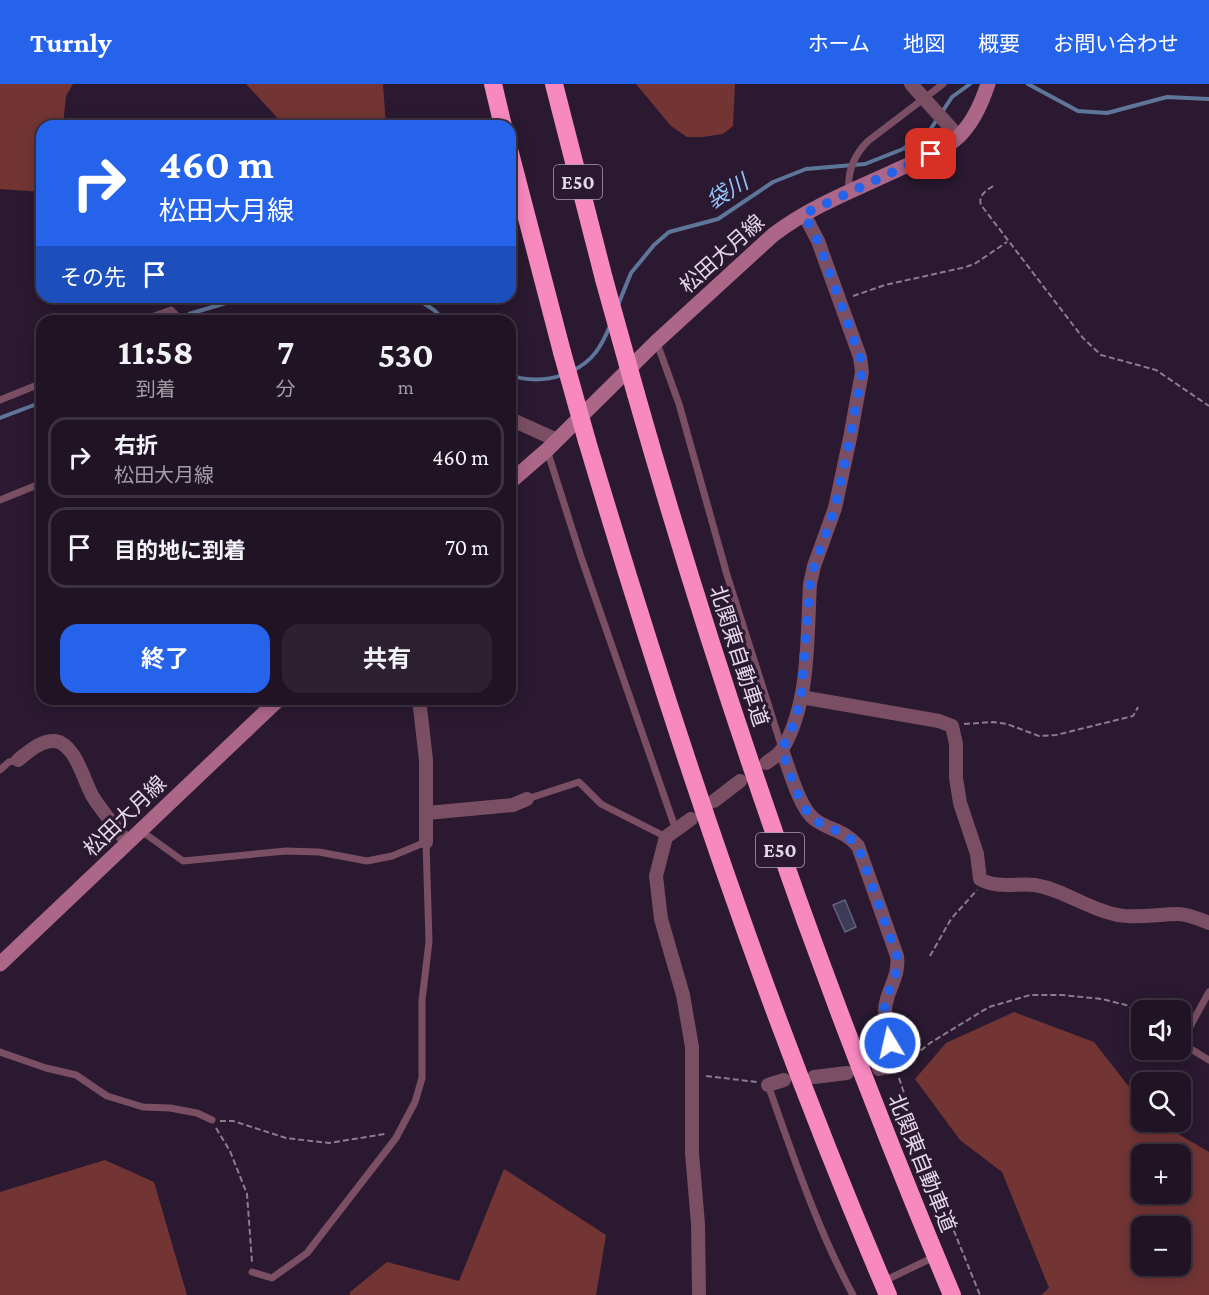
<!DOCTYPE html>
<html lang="ja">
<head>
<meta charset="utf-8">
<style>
	body { margin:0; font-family:"Crimson Pro","Noto Sans JP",serif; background:#2d2031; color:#f1f3f6; height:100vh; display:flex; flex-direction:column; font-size:22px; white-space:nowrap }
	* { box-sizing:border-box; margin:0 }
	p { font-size:20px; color:#a29ea6 }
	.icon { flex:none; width:33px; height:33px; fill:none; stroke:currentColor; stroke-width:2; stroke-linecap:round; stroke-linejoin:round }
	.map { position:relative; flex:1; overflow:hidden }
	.sheet { position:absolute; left:36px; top:231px; width:480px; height:390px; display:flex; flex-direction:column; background:#201324; border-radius:18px; box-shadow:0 3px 15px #0003,0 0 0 2px #3d3241 }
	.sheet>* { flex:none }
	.banner { position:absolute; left:36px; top:36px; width:480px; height:183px; border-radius:18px; box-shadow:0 3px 15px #0003,0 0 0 2px #3d3241; background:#2563eb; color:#fff; overflow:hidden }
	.fabs { position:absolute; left:1131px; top:916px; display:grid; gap:12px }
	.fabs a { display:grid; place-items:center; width:60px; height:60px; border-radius:12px; background:#201324; box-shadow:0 3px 15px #0003,0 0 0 2px #3d3241; font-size:30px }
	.pin { position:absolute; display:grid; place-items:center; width:51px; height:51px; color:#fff; margin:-26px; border-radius:12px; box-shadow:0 3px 9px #0006 }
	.me { position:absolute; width:66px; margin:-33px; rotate:351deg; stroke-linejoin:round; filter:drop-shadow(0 0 4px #0008) }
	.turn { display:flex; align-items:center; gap:21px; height:126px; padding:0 24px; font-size:27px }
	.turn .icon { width:78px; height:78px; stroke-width:2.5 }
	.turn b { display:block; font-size:42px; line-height:51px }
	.then { display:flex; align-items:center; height:57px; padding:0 24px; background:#0003; gap:12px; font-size:22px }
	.eta { display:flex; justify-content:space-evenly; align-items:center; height:102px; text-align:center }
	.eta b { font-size:36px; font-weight:700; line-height:42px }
	.cta { display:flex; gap:12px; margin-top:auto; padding:12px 24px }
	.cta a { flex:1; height:69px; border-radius:18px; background:#2563eb; color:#fff; font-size:24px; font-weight:700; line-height:69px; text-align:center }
	.cta a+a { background:#2d2031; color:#f1f3f6 }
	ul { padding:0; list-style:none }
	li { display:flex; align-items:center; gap:18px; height:81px; margin:0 12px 9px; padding:0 12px; border:3px solid #3d3241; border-radius:18px }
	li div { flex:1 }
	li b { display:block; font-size:22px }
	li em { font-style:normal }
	header { display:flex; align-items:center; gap:36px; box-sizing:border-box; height:84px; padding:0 30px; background:#2563eb; color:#fff }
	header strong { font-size:28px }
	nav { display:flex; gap:33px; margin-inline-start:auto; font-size:21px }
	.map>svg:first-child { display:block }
	.forest { fill:#723534; fill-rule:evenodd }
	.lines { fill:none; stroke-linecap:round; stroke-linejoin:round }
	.stream { stroke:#5e7699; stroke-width:4 }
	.building { fill:#3c3b58; stroke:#616180; stroke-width:1.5 }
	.path { stroke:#8b7d90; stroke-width:2; stroke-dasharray:6 3; stroke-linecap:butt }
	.service { stroke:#7a4e63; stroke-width:7 }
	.minor { stroke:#7a4e63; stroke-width:14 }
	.secondary { stroke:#ac6688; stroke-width:15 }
	.motorway { stroke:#f789bf; stroke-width:18 }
	.motorway-bridge { stroke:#f789bf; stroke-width:18 }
	.route { stroke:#2563eb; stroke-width:10; stroke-dasharray:0 18 }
	.labels { text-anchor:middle; stroke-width:6; stroke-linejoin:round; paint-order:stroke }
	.shield { fill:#2a1930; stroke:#ad9fb2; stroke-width:1.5 }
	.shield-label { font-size:20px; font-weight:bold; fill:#e5d9e9 }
	.street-label { font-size:21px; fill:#e5d9e9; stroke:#2a1930 }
	.water-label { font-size:22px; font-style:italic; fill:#94c3fb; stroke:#2a1930 }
</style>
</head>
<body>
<header>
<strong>Turnly</strong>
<nav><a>ホーム</a><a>地図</a><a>概要</a><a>お問い合わせ</a></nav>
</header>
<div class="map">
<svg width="1209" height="1211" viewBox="0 0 1209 1211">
	<rect width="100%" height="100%" fill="#2a1930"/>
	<path class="forest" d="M0 0H73L66 12 63 42H42V108L0 105Z
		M246 0H383L386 42H285Z
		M636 0H735L733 42 723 50 703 53H687L671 42Z
		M1014 928 1094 958 1141 1018 1142 1038H1158L1209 1068V1211H1041L1049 1204 1002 1088 960 1056 915 995 946 959ZM1142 1071H1180V1110H1142ZM1142 1143H1180V1182H1142Z
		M105 1076 154 1098 187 1211H0V1108Z
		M504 1085 606 1151 596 1211H350V1208L387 1178 459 1197Z"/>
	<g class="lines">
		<path class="stream" d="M1028 0 1078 27 1107 29 1167 13 1209 15
			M414 213 434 226 445 237
			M618 221 631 189 654 161 669 148 718 135 773 98 806 85 865 80 903 65 930 46 952 13 970 0
			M189 230 246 213
			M165 237 167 236
			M572 287C593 277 601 263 610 242
			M510 291C526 297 546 297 562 291
			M0 334 42 318"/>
	</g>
	<path class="building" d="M845 816 856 843 845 848 833 821Z"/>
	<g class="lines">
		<path class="path" d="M993 102C986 107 978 111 981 121L1083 254 1101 271 1156 286 1209 322
			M853 212 885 201 966 183 976 179 1007 158
			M964 640 993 638 1007 640 1039 652 1056 651 1133 632 1138 623
			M930 872 951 835 977 806
			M907 978 930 959 989 923 1030 911H1062L1102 915 1126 921 1142 932
			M706 992 757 998
			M899 994 934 1098 980 1211
			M220 1037H233L286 1054 329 1059 385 1050
			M216 1044 230 1067 247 1110 252 1178"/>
		<path class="service" d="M849 108C847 88 854 71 868 57L943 0
			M140 237 171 226 182 237
			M657 259 679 320 727 491 782 664
			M0 316 42 299
			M547 366 581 473 676 746
			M0 416 42 399
			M0 686 9 678 18 676
			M527 715 579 698 601 720 666 753
			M140 746 183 777 286 767 319 768 367 777 392 772 426 758 429 858 422 916V994L415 1018 396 1054 307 1169 272 1194 252 1188
			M1209 908 1181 959 1209 976
			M0 968 46 984 76 991 107 1012 143 1023 170 1024 197 1029 212 1036
			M768 1001C793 1071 817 1145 853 1211
			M884 1197 934 1173"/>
		<path class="minor" d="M911 0 959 53
			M510 335 557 356
			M801 613 939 637 952 642 956 660V694L960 719 977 770 980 795C997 805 1016 799 1035 801 1065 806 1089 826 1118 831 1138 835 1158 830 1178 830 1188 830 1199 835 1209 839
			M419 615 426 676V758
			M782 666C789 684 799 723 814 735 830 747 843 745 858 762L897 872C900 894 886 906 885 926L894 982 879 985
			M18 676C28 668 41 656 55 657 76 660 84 698 93 713 103 729 116 743 127 758
			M766 679C772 675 780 670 783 664 810 618 807 552 810 500L814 482 835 424 850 354 862 288 860 273 818 157 804 130
			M714 717 740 697
			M427 729 513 721 527 715
			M691 735 666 753 656 792 661 835 683 911 692 963V1069L698 1140 699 1211
			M814 993 847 989
			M768 1001 784 996"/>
		<path class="secondary" d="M510 398 547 366 656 258 773 151C811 122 856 105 899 85 919 76 943 68 959 52 974 38 982 18 988 0
			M0 880 279 615"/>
		<path class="motorway" d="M493 0 503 42
			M554 0 604 195
			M510 69 562 268
			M636 310C723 617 828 917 952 1211
			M587 357C673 646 769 934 888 1211"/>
		<path class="motorway-bridge" d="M604 195 636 310
			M562 268 587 357"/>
	</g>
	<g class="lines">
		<path class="route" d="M890 959C887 947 883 932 885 920 889 902 899 891 897 872L858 762C843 745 829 747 814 735 799 723 789 685 782 666L795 637 801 613 810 500 814 482 835 424 850 354 862 288 860 273 818 157 804 130 931 70"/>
	</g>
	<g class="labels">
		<g class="shield">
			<rect x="554" y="81" width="48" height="34" rx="4.5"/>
			<rect x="756" y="749" width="48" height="34" rx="4.5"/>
		</g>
		<g class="shield-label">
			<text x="578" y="105">E50</text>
			<text x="780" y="773">E50</text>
		</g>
		<g class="street-label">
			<text transform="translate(722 170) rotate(-42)" y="7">松田大月線</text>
			<text transform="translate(739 572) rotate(72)" y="7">北関東自動車道</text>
			<text transform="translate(125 732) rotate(-44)" y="7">松田大月線</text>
			<text transform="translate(922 1079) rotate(68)" y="7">北関東自動車道</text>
		</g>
		<g class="water-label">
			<text transform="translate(727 107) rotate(-31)" y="8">袋川</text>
		</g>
	</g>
</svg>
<div class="fabs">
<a><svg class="icon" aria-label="sound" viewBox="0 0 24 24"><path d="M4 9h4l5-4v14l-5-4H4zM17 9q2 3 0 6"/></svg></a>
<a><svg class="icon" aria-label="search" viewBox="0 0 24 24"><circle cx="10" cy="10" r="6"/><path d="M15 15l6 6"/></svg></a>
<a>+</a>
<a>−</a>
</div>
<div class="pin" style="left:931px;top:70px;background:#d93025"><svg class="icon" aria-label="arrive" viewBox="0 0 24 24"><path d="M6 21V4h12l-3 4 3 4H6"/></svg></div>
<svg class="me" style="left:890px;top:959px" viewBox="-20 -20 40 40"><circle r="17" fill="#2563eb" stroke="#fff" stroke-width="3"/><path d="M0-11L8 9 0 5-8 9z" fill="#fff"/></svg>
<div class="banner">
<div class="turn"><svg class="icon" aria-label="right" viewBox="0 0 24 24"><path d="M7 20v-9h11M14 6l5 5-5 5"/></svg><div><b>460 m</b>松田大月線</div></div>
<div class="then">その先<svg class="icon" aria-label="arrive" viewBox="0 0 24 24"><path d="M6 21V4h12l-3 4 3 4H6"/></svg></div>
</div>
<section class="sheet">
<div class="eta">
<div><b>11:58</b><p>到着</p></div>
<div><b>7</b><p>分</p></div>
<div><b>530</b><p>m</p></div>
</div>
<ul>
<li><svg class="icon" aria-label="right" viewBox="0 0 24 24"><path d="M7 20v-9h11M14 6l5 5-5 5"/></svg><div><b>右折</b><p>松田大月線</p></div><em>460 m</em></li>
<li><svg class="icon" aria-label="arrive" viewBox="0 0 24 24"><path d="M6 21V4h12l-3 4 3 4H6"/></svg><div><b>目的地に到着</b></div><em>70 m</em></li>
</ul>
<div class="cta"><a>終了</a><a>共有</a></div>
</section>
</div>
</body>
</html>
